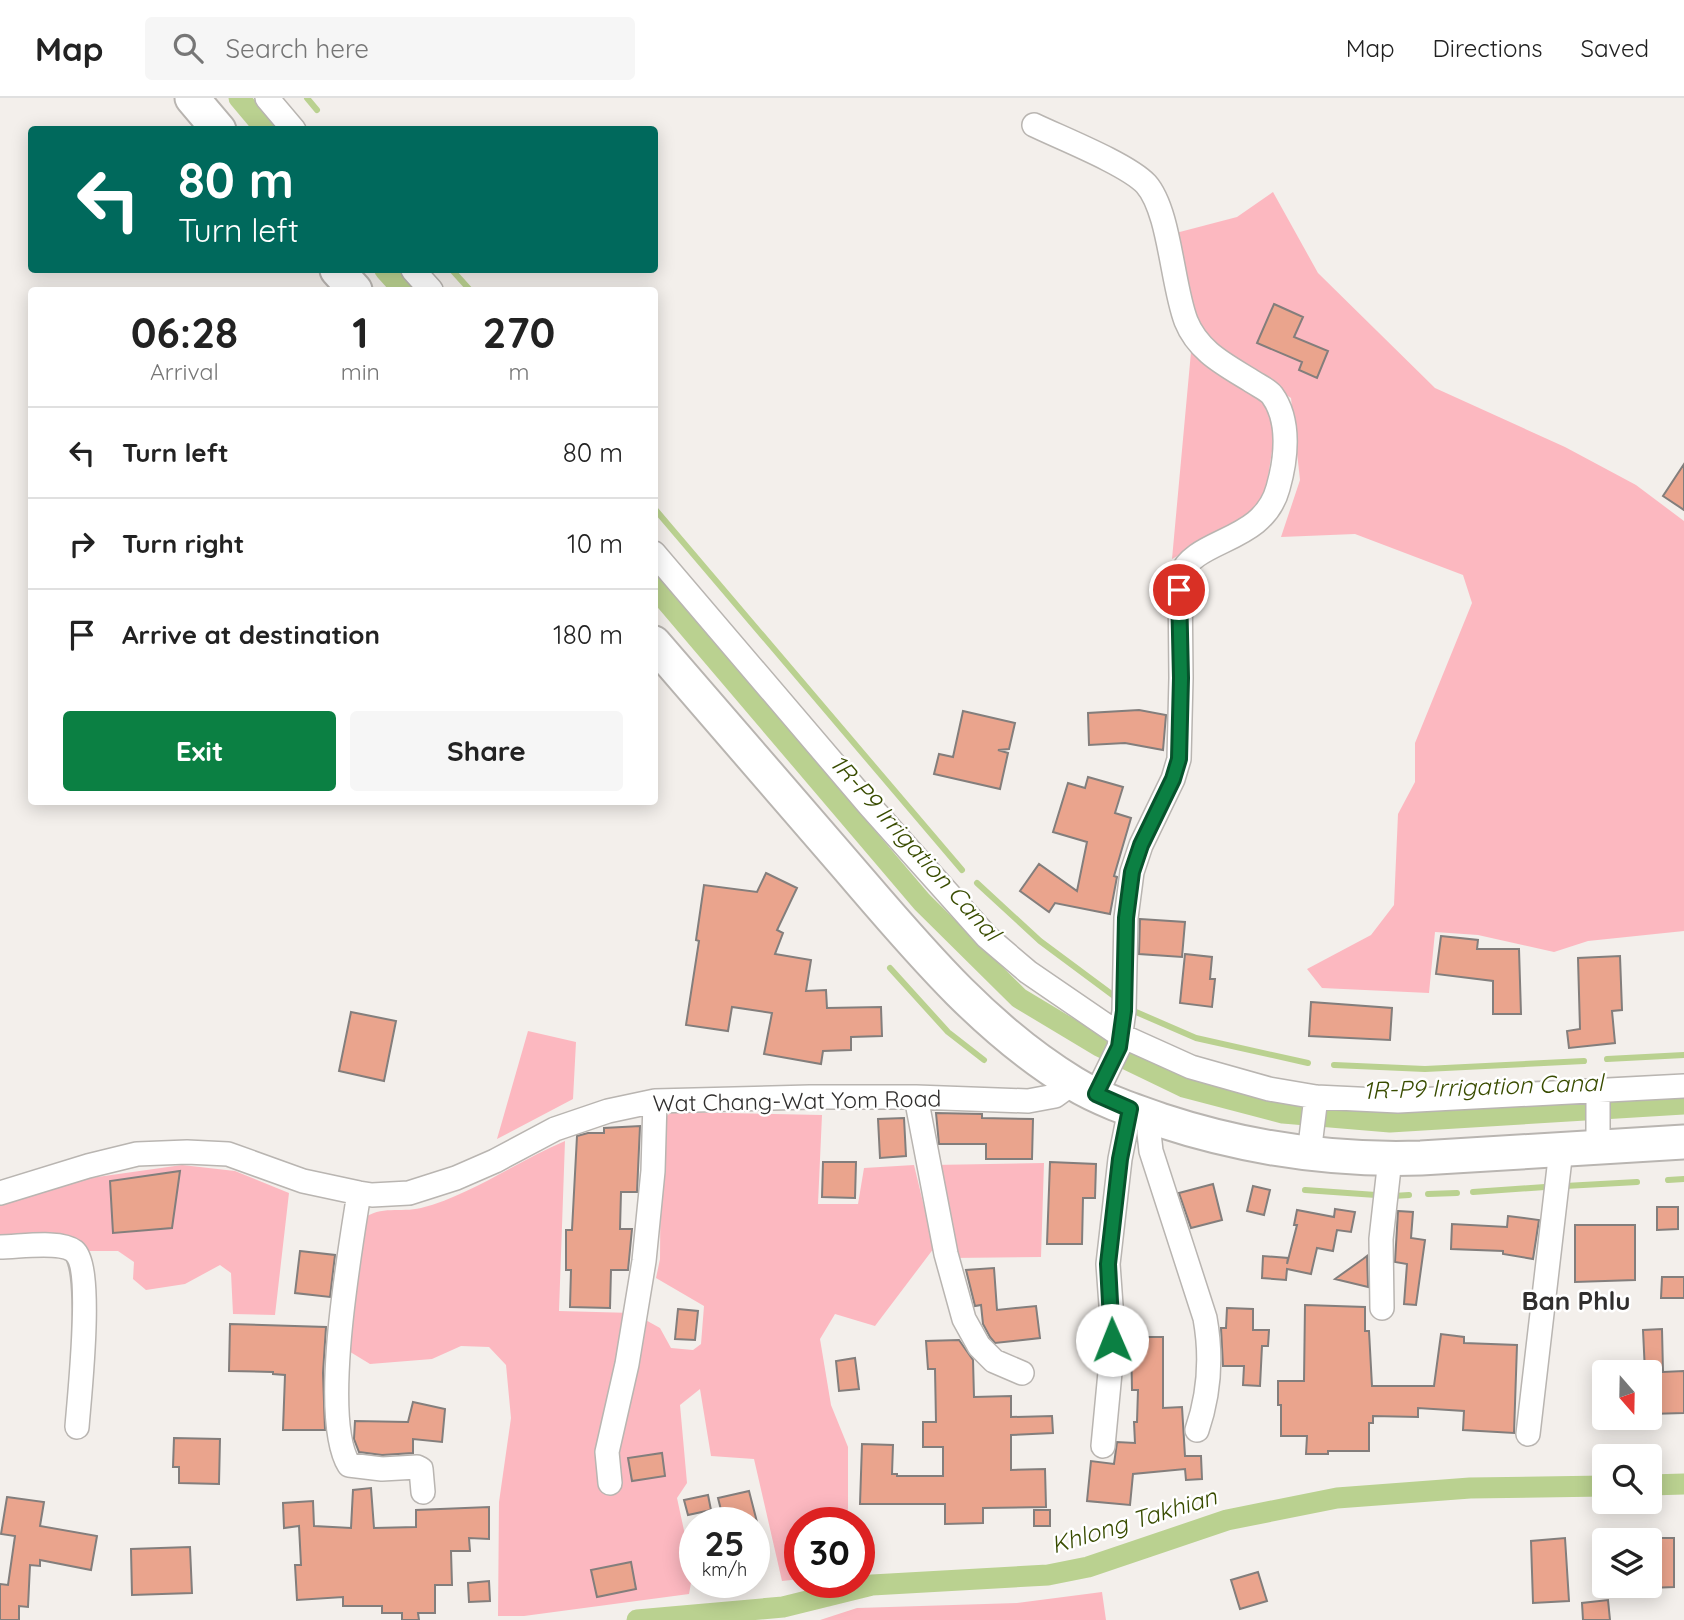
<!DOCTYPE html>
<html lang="en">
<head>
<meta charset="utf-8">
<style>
	body { margin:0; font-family:Quicksand,sans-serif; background:#f6f6f6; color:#222; height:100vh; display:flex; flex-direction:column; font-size:26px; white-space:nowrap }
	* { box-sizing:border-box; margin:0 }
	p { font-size:23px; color:#767676 }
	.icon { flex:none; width:38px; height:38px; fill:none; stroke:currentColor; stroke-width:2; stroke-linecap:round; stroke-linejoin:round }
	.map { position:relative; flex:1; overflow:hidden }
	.sheet { position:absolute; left:28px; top:189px; width:630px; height:518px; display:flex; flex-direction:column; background:#fff; border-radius:7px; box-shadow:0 4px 18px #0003 }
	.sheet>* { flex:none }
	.banner { position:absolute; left:28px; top:28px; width:630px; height:147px; border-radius:7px; box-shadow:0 4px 18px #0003; background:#00695c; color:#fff; overflow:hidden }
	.needle { width:46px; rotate:160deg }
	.buttons { position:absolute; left:1592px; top:1262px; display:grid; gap:14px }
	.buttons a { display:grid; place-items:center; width:70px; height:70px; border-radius:7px; background:#fff; box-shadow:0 4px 18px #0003; font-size:35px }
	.speed { position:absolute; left:679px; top:1409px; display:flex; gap:14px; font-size:35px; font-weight:700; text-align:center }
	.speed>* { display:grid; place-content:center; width:91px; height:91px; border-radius:50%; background:#fff; box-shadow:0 4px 18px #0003; line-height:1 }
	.speed small { font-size:18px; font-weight:400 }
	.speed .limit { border:10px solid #d22; background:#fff; color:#111 }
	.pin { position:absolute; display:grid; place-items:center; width:60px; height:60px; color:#fff; margin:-30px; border:4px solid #fff; border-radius:50%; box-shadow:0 2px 7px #0007 }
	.me { position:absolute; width:77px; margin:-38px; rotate:359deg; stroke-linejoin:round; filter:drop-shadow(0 0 5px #0008) }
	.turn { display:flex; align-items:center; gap:24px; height:147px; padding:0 35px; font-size:32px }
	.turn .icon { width:91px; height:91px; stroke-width:2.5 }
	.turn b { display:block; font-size:49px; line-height:60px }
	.eta { display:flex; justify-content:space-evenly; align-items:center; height:119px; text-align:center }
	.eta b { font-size:42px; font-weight:700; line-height:49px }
	.cta { display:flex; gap:14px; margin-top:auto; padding:14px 35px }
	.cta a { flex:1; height:80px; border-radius:7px; background:#0b8043; color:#fff; font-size:28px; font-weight:700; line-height:80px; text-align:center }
	.cta a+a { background:#f6f6f6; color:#222 }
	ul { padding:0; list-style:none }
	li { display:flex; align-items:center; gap:21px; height:91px; padding:0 35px; border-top:2px solid #e0e0e0 }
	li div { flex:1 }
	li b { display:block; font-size:26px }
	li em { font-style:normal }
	header { display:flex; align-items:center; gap:42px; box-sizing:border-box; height:98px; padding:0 35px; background:#fff; border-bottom:2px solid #e0e0e0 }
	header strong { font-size:33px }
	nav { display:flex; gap:38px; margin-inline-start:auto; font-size:24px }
	.search { width:490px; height:63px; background:#f6f6f6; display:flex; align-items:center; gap:18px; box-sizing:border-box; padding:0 24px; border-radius:7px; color:#767676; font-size:26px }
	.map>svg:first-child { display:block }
	.green { fill:#fcb8c0 }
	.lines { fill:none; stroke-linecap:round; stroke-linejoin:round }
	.stream { stroke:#bad190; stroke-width:6 }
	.canal { stroke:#bad190; stroke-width:21 }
	.building { fill:#eaa48d; stroke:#837e7c; stroke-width:2 }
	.minor-casing { stroke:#b9b5b1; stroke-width:26 }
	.secondary-casing { stroke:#b9b5b1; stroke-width:37 }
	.minor { stroke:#fff; stroke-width:23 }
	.secondary { stroke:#fff; stroke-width:33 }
	.route-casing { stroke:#07532c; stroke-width:18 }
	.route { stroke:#0b8043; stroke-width:12 }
	.labels { text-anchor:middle; stroke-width:5; stroke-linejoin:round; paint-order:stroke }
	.street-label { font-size:23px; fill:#302e2d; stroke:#fff }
	.water-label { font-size:24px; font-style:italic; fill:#394c00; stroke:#fff }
	.quarter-label { font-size:26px; font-weight:bold; fill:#302e2d; stroke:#fff }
</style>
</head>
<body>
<header>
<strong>Map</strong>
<div class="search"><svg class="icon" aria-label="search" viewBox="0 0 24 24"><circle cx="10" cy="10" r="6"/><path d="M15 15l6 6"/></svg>Search here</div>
<nav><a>Map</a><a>Directions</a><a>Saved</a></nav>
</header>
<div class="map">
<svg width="1684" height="1522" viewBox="0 0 1684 1522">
	<rect width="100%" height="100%" fill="#f3efeb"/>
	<path class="green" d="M1273 94 1318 175 1435 290 1565 349 1636 387 1684 423V833L1588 843 1554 854 1478 837 1435 834 1429 895 1322 890 1307 871 1371 837 1394 807 1398 716 1415 684V645L1472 505 1463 477 1355 436 1281 439 1300 382 1291 300 1208 247 1191 217 1172 136 1237 119Z
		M1191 254 1263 301 1275 334 1266 392 1249 417 1172 461Z
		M528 933 576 944 573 1001 497 1041Z
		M672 1014 822 1017 818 1106H858L864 1070 914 1067 934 1150 875 1228 835 1216 820 1241 831 1307 848 1349V1410L846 1424H800V1481L782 1483 754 1361 711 1358 700 1291 680 1307 687 1385 677 1400 693 1474 689 1496 524 1518H498L499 1404 511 1320 506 1267 489 1249 461 1248 432 1261 370 1266 347 1252 363 1121C381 1107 400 1115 421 1110 472 1097 517 1063 565 1043L559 1213 633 1215 660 1230 671 1250 693 1252 701 1246 704 1208 656 1180 660 1161 661 1022Z
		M1044 1065 1041 1159 952 1160 933 1067Z
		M182 1067 235 1073 289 1095 275 1217 233 1216 231 1175 220 1167 185 1186 146 1192 133 1181 134 1164 118 1153H85L0 1146V1107L76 1082Z
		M1102 1494 1106 1522H820L857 1510 1017 1505Z"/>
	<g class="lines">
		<path class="stream" d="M307 0 317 12
			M452 172 470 192
			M654 410 962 772
			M977 785 1040 843 1114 898
			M890 870 948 934 984 962
			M1136 914 1196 940 1308 965
			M1607 961 1684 957
			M1334 967 1425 971 1584 963
			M1668 1082 1684 1081
			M1565 1088 1637 1084
			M1305 1092 1376 1097
			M1473 1094 1545 1089
			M1428 1096 1457 1095
			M1393 1098 1409 1097"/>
		<path class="canal" d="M239 0 266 32
			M385 172 403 192
			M654 489 922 804 1019 900 1099 948 1184 989 1283 1015 1390 1024 1684 1006
			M1650 1387 1684 1386
			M637 1522 783 1509 872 1487 1048 1477 1088 1469 1227 1422 1337 1400 1470 1390 1605 1388"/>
	</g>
	<path class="building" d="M1274 206 1303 219 1294 239 1328 253 1317 280 1299 272 1302 264 1257 245Z
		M1684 366V412L1663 398Z
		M1139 612 1166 617 1163 652 1125 645 1089 647 1088 615Z
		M963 613 1015 625 1009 651 998 652 1008 655 1000 691 934 676 939 656 953 659Z
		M1088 679 1123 689 1115 715 1131 720 1114 778 1117 779 1110 816 1055 805 1049 814 1020 793 1039 766 1077 793 1087 744 1053 734 1068 685 1085 690Z
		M766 775 797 790 777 832 783 835 775 856 811 862 806 893 826 892 827 910 881 909 882 938 851 939V952L823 953 821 966 764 956 772 915 732 909 728 933 686 927 699 843 696 842 704 787 757 794Z
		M1140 821 1185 824 1182 859 1139 856Z
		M1441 838 1478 842 1477 851H1519L1521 916H1493V883L1436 876Z
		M1185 856 1212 859 1210 881H1215L1212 909 1180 905Z
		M1620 858 1622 912 1612 913 1615 945 1569 950 1567 933 1580 931 1578 860Z
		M1311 904 1392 910 1390 942 1309 938Z
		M351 914 396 923 384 983 339 973Z
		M936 1015 982 1016V1020L1033 1021 1032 1061H986V1046H939Z
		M904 1020 906 1058 880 1060 878 1021Z
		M640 1028 637 1094H621L620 1131H632L628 1172H611L610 1210 570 1209 571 1172H566V1132H572L577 1038 588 1035H604V1030Z
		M823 1064H856L855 1100 822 1099Z
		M1050 1064 1096 1066 1095 1100H1083L1082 1146H1047Z
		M180 1073 172 1130 113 1135 110 1083Z
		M1213 1086 1222 1122 1191 1130 1179 1095Z
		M1253 1088 1270 1092 1264 1117 1247 1113Z
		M1657 1109H1678V1131L1657 1132Z
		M1335 1111 1355 1114 1351 1134 1337 1132 1333 1153 1317 1150 1311 1176 1287 1171 1286 1182 1262 1180 1263 1158 1288 1160 1287 1166 1297 1127H1294L1297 1112 1334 1119Z
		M1398 1113 1413 1114 1411 1140 1425 1142 1416 1207 1404 1206 1407 1166 1395 1164Z
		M1508 1118 1539 1122 1533 1161 1503 1156V1153L1451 1151 1452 1126 1507 1129Z
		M1575 1127H1635V1182L1575 1184Z
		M300 1153 335 1157 330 1199 295 1195Z
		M1367 1158 1368 1189 1335 1181 1363 1161Z
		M994 1170 997 1212 1036 1208 1040 1240 995 1245 990 1239 983 1226 981 1207 975 1208 966 1172Z
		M1662 1179H1684V1200H1661Z
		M1305 1207 1365 1209V1233H1369L1372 1288H1434L1441 1236 1464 1239V1245L1517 1247 1514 1335 1463 1332 1464 1313 1418 1310V1319L1373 1318V1325H1369V1353H1328V1356H1306L1307 1338H1281V1307H1278V1283H1304Z
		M1227 1210 1253 1211V1232H1269L1268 1248H1262L1260 1288 1243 1287 1244 1268H1223L1221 1230H1226Z
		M678 1211 698 1213 695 1242 675 1241Z
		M230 1226 326 1229 323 1275 325 1332H283L285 1277 273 1276V1274L229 1273Z
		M1662 1231 1663 1274 1684 1273V1315L1650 1316V1274H1658H1645L1643 1232Z
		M1131 1239H1163V1310L1182 1309 1185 1358H1201L1202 1381 1186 1382 1185 1371 1133 1376 1130 1407 1087 1403 1091 1363 1114 1366 1117 1344 1135 1345 1134 1324H1137L1138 1292H1132Z
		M959 1242 973 1262 974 1299 1011 1298V1319L1052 1318 1053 1335 1011 1337V1372L1045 1371 1046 1409 983 1410V1425L945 1426V1406H860L862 1346 893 1347 892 1376H897V1378H943V1349H923V1324H936L935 1271H928L926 1243Z
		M855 1260 859 1291 839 1293 836 1263Z
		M413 1304 445 1311 442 1344 413 1341V1355L382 1357 359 1354 354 1341 355 1323 408 1324Z
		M174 1340 220 1341 219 1386 179 1385V1369H173Z
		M662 1355 665 1378 632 1383 628 1360Z
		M371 1390 374 1430 416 1429V1412L489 1409V1441L469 1440 470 1453H451L452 1487H435V1515H418L419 1522H402V1515H382V1508H343V1499L297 1502 295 1467H301L299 1428 284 1430 283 1405 313 1403 314 1428 351 1430 353 1392Z
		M749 1393 757 1424H724L718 1400Z
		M708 1397 711 1412 688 1417 684 1402Z
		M7 1399 44 1404 40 1428 97 1438 91 1472 40 1462V1468L30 1467 28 1509 19 1508V1522H0V1486L8 1487 15 1438 1 1436Z
		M1034 1412H1050V1428H1034Z
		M1565 1440 1569 1503 1533 1505 1531 1443Z
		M1650 1440H1674V1489L1650 1490Z
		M190 1449 192 1495 132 1497 131 1451Z
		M631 1464 636 1491 597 1499 591 1472Z
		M1258 1474 1267 1503 1240 1511 1231 1482Z
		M489 1483 490 1503 469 1504 468 1485Z
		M1608 1502 1610 1522H1583L1582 1505Z"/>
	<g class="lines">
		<defs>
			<path id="minor" d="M267 0 294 32
				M1034 27C1061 40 1127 66 1146 86 1170 113 1172 187 1186 223 1198 253 1224 266 1250 282 1257 287 1267 291 1272 297 1291 323 1286 362 1278 390 1263 446 1195 439 1180 478L1181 580 1179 661 1173 681 1141 747 1132 774 1126 820 1124 913 1119 949 1096 996
				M413 172 431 192
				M654 455 869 707 987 839 1028 874 1120 937 1191 969 1269 991 1316 999 1398 1003 1684 988
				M1598 993V1050
				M916 999 946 1156 964 1221 979 1248 994 1263 1022 1275
				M1152 1019 1149 1035 1151 1053 1205 1220C1212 1259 1210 1294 1197 1332
				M1309 1056 1316 999
				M0 1095 88 1068 137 1056 187 1054 228 1056 303 1083 359 1095 372 1097 409 1095 456 1080 495 1063 555 1031 608 1013 655 1003 810 999H916L1028 1003 1055 998 1073 985
				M359 1095C350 1153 320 1320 349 1367L382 1371 417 1369 421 1371 423 1394
				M0 1149C19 1149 60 1142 74 1153 94 1169 79 1301 77 1329
				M1382 1210 1381 1141 1390 1061
				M1528 1336 1561 1052
				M1103 1348 1111 1264 1112 1221 1108 1166 1120 1061 1130 1011
				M610 1385 607 1354 627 1266 644 1163 653 1073 655 1003"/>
			<path id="secondary" d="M192 0 219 32
				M337 172 355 192
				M654 545C718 619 781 693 845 766 913 845 982 930 1073 985 1099 1001 1131 1012 1160 1022 1245 1050 1331 1063 1421 1060L1684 1044"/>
		</defs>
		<use href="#minor" class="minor-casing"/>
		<use href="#secondary" class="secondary-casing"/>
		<use href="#minor" class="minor"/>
		<use href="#secondary" class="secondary"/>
	</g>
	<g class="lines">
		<defs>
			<path id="route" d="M1112 1242 1108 1166 1120 1061 1130 1011 1096 996 1119 949 1124 913 1126 820 1132 774 1141 747 1173 681 1179 661 1181 580 1179 492"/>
		</defs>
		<use href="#route" class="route-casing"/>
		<use href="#route" class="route"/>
	</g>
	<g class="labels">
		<g class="street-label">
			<text transform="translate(797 1003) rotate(-1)" y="8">Wat Chang-Wat Yom Road</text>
		</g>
		<g class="water-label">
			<text transform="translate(915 750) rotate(48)" y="8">1R-P9 Irrigation Canal</text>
			<text transform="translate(1483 989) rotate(-2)" y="8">1R-P9 Irrigation Canal</text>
			<text transform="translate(1134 1423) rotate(-17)" y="8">Khlong Takhian</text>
		</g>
		<g class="quarter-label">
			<text x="1576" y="1212">Ban Phlu</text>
		</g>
	</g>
</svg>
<div class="buttons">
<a><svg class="needle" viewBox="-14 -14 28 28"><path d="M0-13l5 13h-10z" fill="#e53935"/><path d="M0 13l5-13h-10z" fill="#767676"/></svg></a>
<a><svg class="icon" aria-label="search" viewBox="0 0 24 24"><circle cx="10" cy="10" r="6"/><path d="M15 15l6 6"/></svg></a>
<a><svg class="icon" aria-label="layers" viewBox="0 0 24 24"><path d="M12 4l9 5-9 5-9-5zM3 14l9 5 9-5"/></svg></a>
</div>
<div class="speed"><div>25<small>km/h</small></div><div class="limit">30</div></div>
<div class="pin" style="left:1179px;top:492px;background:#d93025"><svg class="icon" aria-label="arrive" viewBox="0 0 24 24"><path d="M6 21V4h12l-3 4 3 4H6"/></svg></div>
<svg class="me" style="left:1112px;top:1242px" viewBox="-20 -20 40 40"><circle r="19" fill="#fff"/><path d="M0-13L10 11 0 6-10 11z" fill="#0b8043"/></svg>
<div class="banner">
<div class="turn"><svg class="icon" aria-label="left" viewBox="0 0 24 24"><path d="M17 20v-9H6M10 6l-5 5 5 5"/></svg><div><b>80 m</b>Turn left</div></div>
</div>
<section class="sheet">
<div class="eta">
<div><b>06:28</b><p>Arrival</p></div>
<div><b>1</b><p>min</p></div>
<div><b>270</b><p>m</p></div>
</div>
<ul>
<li><svg class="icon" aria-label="left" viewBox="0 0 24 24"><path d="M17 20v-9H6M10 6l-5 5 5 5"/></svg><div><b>Turn left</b></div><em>80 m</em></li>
<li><svg class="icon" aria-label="right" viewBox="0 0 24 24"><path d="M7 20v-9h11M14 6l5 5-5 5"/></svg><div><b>Turn right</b></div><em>10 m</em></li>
<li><svg class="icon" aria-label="arrive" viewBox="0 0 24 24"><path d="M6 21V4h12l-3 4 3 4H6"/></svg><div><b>Arrive at destination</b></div><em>180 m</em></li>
</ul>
<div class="cta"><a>Exit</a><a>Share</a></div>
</section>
</div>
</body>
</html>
